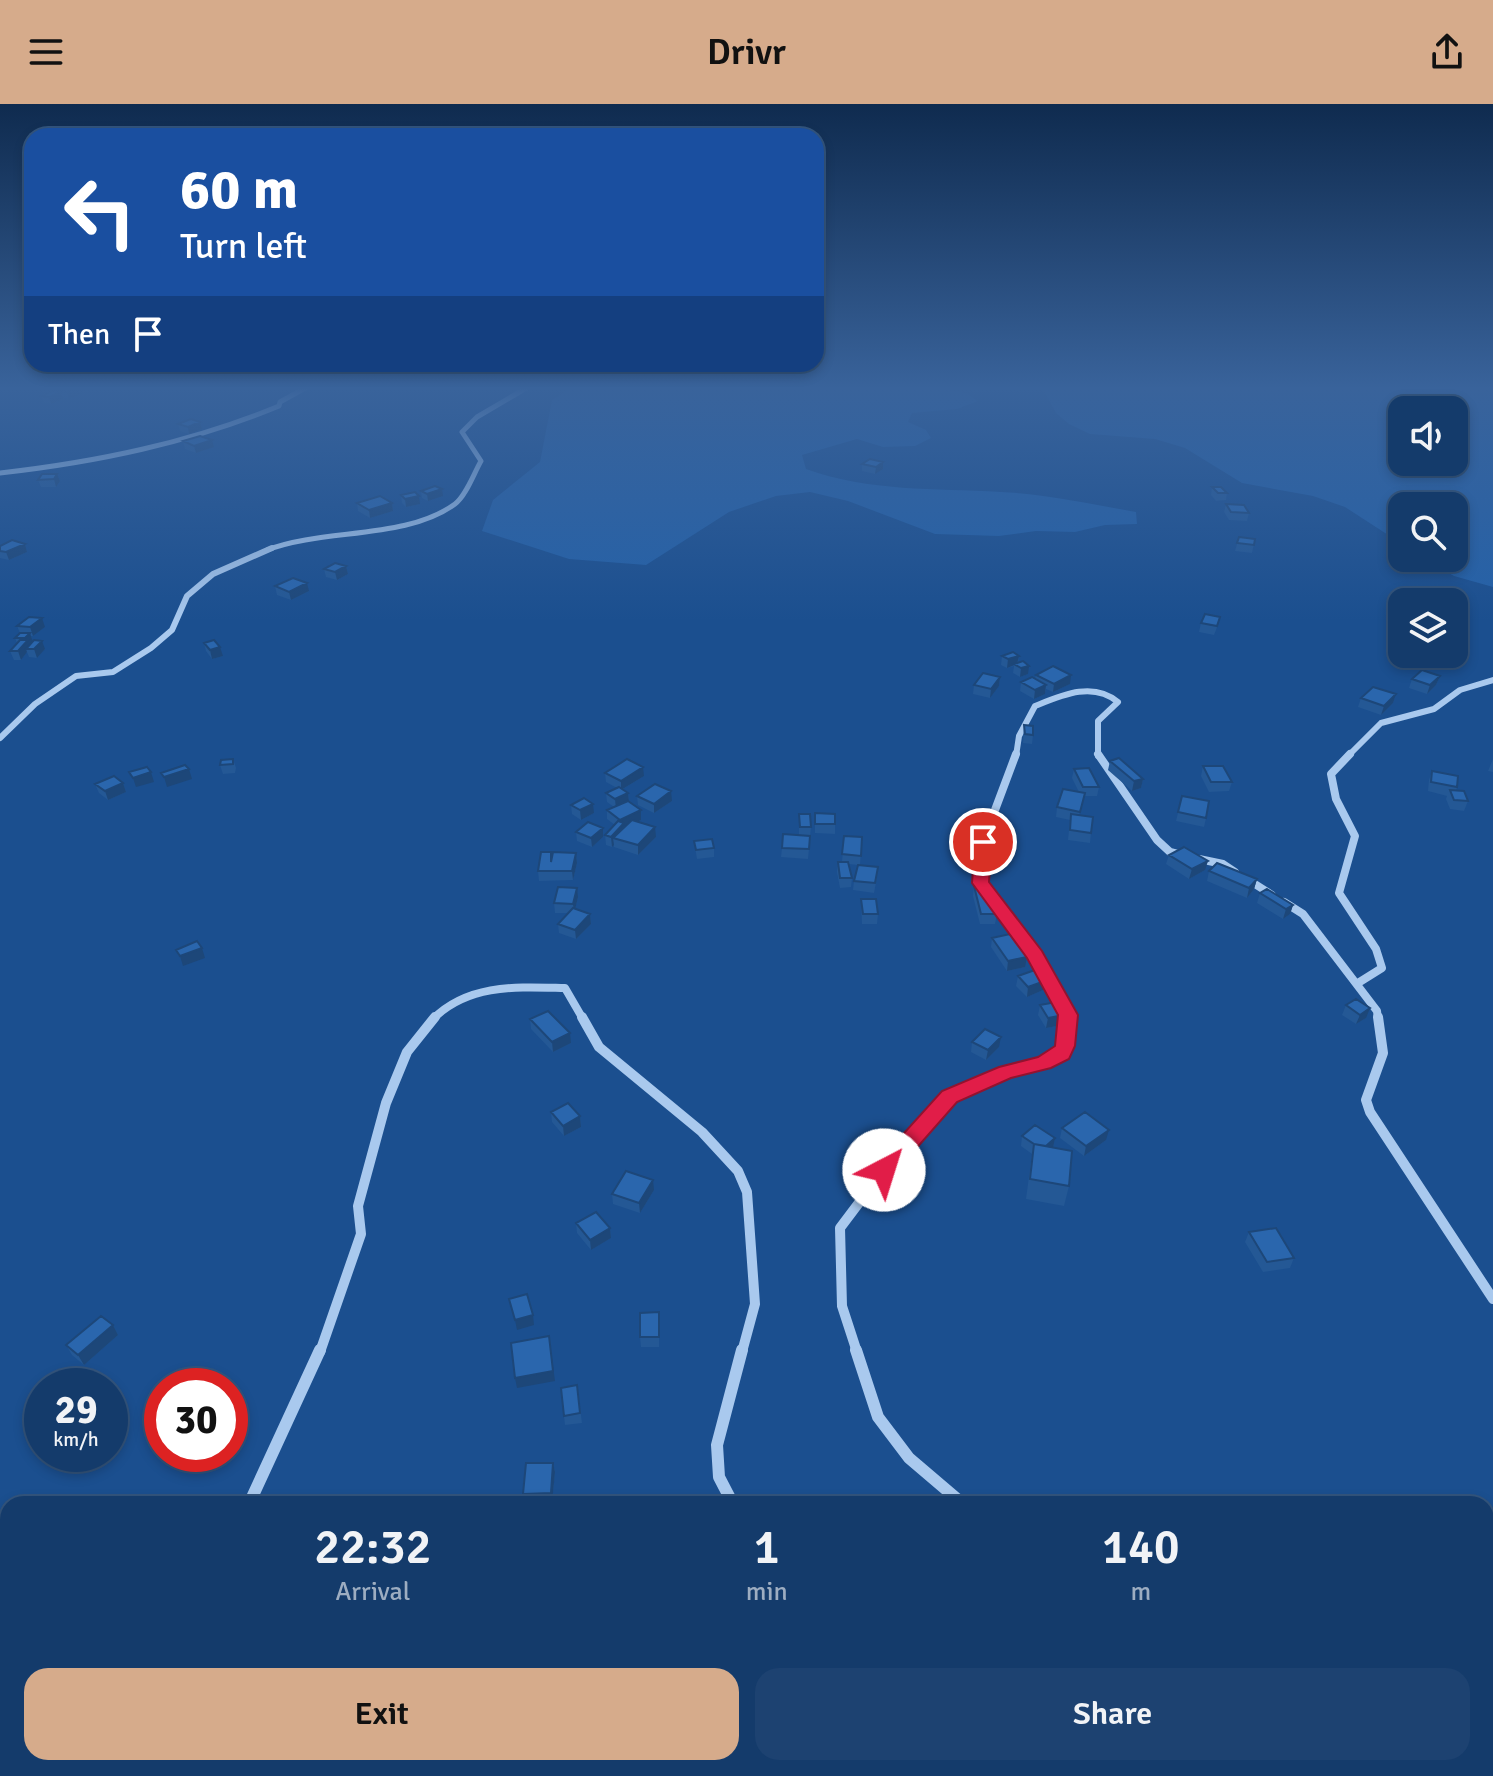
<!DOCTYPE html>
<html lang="en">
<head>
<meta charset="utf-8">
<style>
	body { margin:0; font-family:Signika,sans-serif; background:#1d4271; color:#f1f3f6; height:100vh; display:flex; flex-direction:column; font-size:30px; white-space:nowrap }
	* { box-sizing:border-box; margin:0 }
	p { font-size:26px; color:#9dadc1 }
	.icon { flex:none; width:44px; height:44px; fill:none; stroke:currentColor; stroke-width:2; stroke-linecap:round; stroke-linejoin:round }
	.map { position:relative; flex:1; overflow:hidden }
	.panel { position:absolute; left:0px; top:1392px; width:1494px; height:280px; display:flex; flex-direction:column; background:#143b6b; border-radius:24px 24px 0 0; box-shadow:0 4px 12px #0003,0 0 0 2px #33557e }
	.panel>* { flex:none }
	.top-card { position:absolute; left:24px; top:24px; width:800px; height:244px; border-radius:24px; box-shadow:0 4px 12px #0003,0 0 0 2px #33557e; background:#1a4fa0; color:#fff; overflow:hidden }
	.controls { position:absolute; left:1388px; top:292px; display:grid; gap:16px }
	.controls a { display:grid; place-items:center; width:80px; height:80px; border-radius:16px; background:#143b6b; box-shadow:0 4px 12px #0003,0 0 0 2px #33557e; font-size:40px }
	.speed { position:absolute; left:24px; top:1264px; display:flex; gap:16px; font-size:40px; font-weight:700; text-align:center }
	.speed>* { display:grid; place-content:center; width:104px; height:104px; border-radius:50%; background:#143b6b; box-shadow:0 4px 12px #0003,0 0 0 2px #33557e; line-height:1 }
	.speed small { font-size:20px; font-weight:400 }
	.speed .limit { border:12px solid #d22; background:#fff; color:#111 }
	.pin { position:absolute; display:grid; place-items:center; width:68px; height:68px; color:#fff; margin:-34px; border:4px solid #fff; border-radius:50%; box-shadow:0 2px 8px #0007 }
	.me { position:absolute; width:88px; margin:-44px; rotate:40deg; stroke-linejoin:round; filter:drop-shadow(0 0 6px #0008) }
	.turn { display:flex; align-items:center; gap:28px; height:168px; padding:0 24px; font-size:36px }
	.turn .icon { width:104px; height:104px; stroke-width:2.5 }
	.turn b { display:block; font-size:56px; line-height:68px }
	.then { display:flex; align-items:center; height:76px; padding:0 24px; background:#0003; gap:16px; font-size:30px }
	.eta { display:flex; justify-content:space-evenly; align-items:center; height:136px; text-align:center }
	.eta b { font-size:48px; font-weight:600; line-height:56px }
	.cta { display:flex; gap:16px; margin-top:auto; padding:16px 24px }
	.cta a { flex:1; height:92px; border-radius:24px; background:#d6ab8b; color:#111; font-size:32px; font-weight:600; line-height:92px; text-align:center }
	.cta a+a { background:#1d4271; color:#f1f3f6 }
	header { display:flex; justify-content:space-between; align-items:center; height:104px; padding:0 24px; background:#d6ab8b; color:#111; font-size:36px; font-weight:600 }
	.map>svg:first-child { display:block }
	.green { fill:#2461a8; fill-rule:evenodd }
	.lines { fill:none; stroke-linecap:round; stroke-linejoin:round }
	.minor-far4 { stroke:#a9c9ee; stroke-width:5 }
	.minor-far3 { stroke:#a9c9ee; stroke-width:6 }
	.minor-far2 { stroke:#a9c9ee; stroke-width:8 }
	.minor-far1 { stroke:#a9c9ee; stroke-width:10 }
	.minor { stroke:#a9c9ee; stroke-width:12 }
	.wall { fill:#245895 }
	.shaded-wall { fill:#1d4779 }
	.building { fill:#2a66ad; stroke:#1d4779; stroke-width:2 }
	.route { fill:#e11d48; stroke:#92132f; stroke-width:2 }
</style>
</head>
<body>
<header><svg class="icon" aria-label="menu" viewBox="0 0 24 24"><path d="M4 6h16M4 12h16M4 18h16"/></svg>Drivr<svg class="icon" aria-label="share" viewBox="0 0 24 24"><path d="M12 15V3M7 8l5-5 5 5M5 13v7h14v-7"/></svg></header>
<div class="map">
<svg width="1493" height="1672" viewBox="0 0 1493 1672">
	<rect width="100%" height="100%" fill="#1b4f8f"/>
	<path class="green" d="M573 283H933L966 289 978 297 957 305 912 309 908 318 926 326 931 334 915 342 883 343 857 335 802 351 806 365C870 388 934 384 1001 388 1046 390 1091 400 1136 408L1137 420 1105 421 1075 428 1036 427 999 432 935 430 848 397 810 388 776 392 729 408 646 461 569 455 482 427 493 396 540 358 552 296Z
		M1042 283H1493V483L1454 472 1422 454H1454V402H1402V440L1345 403 1313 392 1242 379 1185 344 1155 335 1090 330 1069 320 1056 309ZM1402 306H1454V358H1402Z"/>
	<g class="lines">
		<path class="minor-far4" d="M0 369C97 358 189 339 279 302L280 298 307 283
			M267 446C324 424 406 436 455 400 466 392 474 369 481 357L462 328 477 313 528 283"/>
		<path class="minor-far3" d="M0 634 35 600 76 572 113 568 151 544 172 526 187 492 213 470 272 444
			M1016 652 1019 632 1035 602C1062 591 1093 577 1118 598L1098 617V652
			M1348 652 1381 619 1434 605 1460 586 1493 576"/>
		<path class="minor-far2" d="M1016 650 983 738 981 779 1035 851 1068 915
			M1098 650 1157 736 1170 748 1182 751
			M1350 650 1331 670 1336 695 1355 732 1339 789 1376 845 1382 864 1358 879
			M1199 755 1223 760 1235 768
			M1247 775 1272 791
			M1284 798 1303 810 1377 907 1378 915
			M433 915C469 879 519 883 565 884L583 915"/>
		<path class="minor-far1" d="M582 913 599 943 702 1028 738 1067 747 1088 755 1200 742 1248
			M1378 913 1383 949 1366 996 1370 1008 1493 1195
			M320 1248 361 1130 358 1102 386 999 407 948 435 913
			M857 1248 842 1202 840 1124 898 1047 949 992 1062 950 1068 913"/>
		<path class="minor" d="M856 1246 878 1313 909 1354 963 1400
			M249 1400 320 1246
			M733 1400 719 1373 717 1341 742 1246
			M106 1672 112 1664"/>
	</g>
	<path class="wall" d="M55 283H80L83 289 69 295 62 293 63 295 51 300 44 299 41 292 56 288V285L60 284Z
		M124 283H138L135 285H124Z
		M200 318 202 325 189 330 180 327 178 320Z
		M183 337 214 343 196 349 185 345Z
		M862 360 883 365 875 370 862 367Z
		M57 370 60 377 56 383H41L38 376Z
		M1212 383 1227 389 1226 396 1216 397 1211 391Z
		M421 387 443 392 428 397 422 394Z
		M401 391 420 400 406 403 402 399Z
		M357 399H392L393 407 370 414 358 407Z
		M1226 400 1249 409 1247 417 1229 416 1224 408Z
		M1239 433 1255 435 1252 449 1235 447Z
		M25 440 27 448 9 456 0 454V442Z
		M346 462 348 470 337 476 326 473 324 465Z
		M275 482 309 487 291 496 277 491Z
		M1201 519 1218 521 1214 531 1199 528Z
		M17 522 45 523 33 532H31L33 538 45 545 37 554 29 553 27 548 21 556H14L10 547 17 539 15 534 20 529Z
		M204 539 223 552 212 555 206 547Z
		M1002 552H1019L1018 559 1028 570 1020 573 1013 569 1014 562 1007 564 1001 561Z
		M1036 571 1070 580 1053 588 1046 585 1045 590 1034 595 1020 587 1021 578 1035 575Z
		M1440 572 1436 581 1427 590 1409 584 1412 575Z
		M1000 573 999 582 990 594 973 590 974 581Z
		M1396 590 1393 599 1381 611 1358 603 1361 594Z
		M1024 621 1033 631 1032 640 1023 639Z
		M233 655 236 664 235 669 223 670 220 661Z
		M1493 655V668L1488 667Z
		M1110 657 1143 675 1141 684 1132 687 1108 666Z
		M1203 662 1232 678 1229 687 1209 688 1201 672Z
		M1074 665 1099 683 1097 692H1084L1079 711 1091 729 1090 739 1068 736 1070 716 1056 713 1057 703 1079 688 1072 674Z
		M1432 667 1457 683 1456 686 1468 697 1464 707 1450 705 1446 695 1447 692 1428 687 1429 676Z
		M605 669 644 672 623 685 628 689 629 697 641 706V716L637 717 656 733 638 751 614 743V741L612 743 606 741 605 731 615 721 607 715V706L614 703 607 698 606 689 617 684 606 678Z
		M123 679 126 688 108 696 99 689 95 680Z
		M637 692 672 697 654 709 638 701Z
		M1182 692 1206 714 1204 723 1176 717Z
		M571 701 594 709 581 716 572 710Z
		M815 709 835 720V730L815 729Z
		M799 710 811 723 808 755 781 753 782 744 799 731Z
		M603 724V733L592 743 577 737 576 728Z
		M844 732 862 733 860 761 877 773 874 789 853 786 854 777 858 761 849 760 852 774 851 783 840 784 837 768 838 758H842Z
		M694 737 714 744V753L697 755Z
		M576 749 577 759 573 776 539 777 538 767Z
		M1169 751 1205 766 1189 775 1166 760Z
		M1209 767 1257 775 1254 785 1247 794 1207 777Z
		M974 782 997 810 995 820H980L973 792Z
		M1260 789 1293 801 1290 810 1283 815 1257 799Z
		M578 793 575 805 590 810 591 820 576 835 559 829 558 820 568 809H555L554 799Z
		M861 795 878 810 877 820H862Z
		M992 834 1025 863 1007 867 991 843Z
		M1018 872 1043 886 1027 893 1016 882Z
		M1040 901 1064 911 1062 921 1046 924 1038 911Z
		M1346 901 1366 914 1356 920 1342 911Z
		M530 915 571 939 553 948 531 925Z
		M972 938 999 943 986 956 971 948Z
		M551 1008 580 1012 581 1023 564 1032 552 1018Z
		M1062 1024 1106 1036 1084 1052 1060 1034Z
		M1022 1032 1055 1034 1053 1044 1069 1082 1064 1102 1026 1095 1032 1050 1021 1042Z
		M654 1086 640 1109 613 1100 612 1090Z
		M576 1119 610 1124 611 1134 591 1146 577 1129Z
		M1249 1128 1294 1154 1290 1164 1263 1168 1245 1138Z
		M659 1208V1243H641L640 1233Z
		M113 1221 118 1231 84 1261 72 1251 66 1241Z
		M577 1281 582 1319 565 1321 564 1312Z
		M553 1359 555 1368 552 1399H525L523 1390Z"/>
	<path class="shaded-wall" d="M81 283 83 289 69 295 67 288Z
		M61 288 63 295 51 300 49 293Z
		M200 318 202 325 189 330 188 323Z
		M212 336 214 343 196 349 194 342Z
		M883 358V365L875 370 876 363Z
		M57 370 60 377 56 383 54 375Z
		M442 385 443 392 428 397 427 390Z
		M419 392 420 400 406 403 405 395Z
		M392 399 393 407 370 414 369 406Z
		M25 440 27 448 9 456 6 448Z
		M346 462 348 470 337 476 335 468Z
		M307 479 309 487 291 496 289 488Z
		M42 514 45 523 33 532 30 523Z
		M30 529 33 538 26 545 27 548 21 556 18 547 26 537 25 534Z
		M42 537 45 545 37 554 34 545Z
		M220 543 223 552 212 555 210 546Z
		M1019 552 1017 560 1007 564 1008 555Z
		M1029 562 1028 570 1020 573 1021 564Z
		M1071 571 1070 580 1053 588 1054 580Z
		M1440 572 1436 581 1427 590 1430 581Z
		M1000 573 999 582 990 594 991 585Z
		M1046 581 1045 590 1034 595 1035 586Z
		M1396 590 1393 599 1381 611 1384 602Z
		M643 663 644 672 621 686V677Z
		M189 665 192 675 167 683 164 673Z
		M151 668 154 678 136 683 133 674Z
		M1143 675 1141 684 1132 687 1134 677Z
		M123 679 126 688 108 696 105 687Z
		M671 687 672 697 654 709V700Z
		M628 689 629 698 616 705 615 695Z
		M593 700 594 709 581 716 580 706Z
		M641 706V716L625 723 613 734 614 741 612 743 611 733 620 723V716Z
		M655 723 656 733 638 751V741Z
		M603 724V733L592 743 591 734Z
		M576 749 577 759 573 776 572 767Z
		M1208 757 1205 766 1189 775 1192 765Z
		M1257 775 1254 785 1247 794 1249 784Z
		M577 784 578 793 574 810 573 800Z
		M1293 801 1290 810 1283 815 1286 805Z
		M590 810 591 820 576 835 575 826Z
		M202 844 205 854 183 862 180 852Z
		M1027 853 1025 863 1007 867 1008 857Z
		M1045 877 1043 886 1027 893 1028 883Z
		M1370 904 1366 914 1356 920 1360 911Z
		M1064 911 1062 921 1046 924 1048 914Z
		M570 929 571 939 553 948 552 938Z
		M1001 933 999 943 986 956 988 946Z
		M580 1012 581 1023 564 1032 563 1022Z
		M1109 1026 1106 1036 1084 1052 1086 1042Z
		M1055 1034 1053 1044 1043 1046Z
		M653 1076 654 1086 640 1109 639 1099Z
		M610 1124 611 1134 591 1146 590 1136Z
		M533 1211 534 1221 517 1226 515 1216Z
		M113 1221 118 1231 84 1261 78 1251Z
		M549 1232 555 1277 517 1284 515 1274Z
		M553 1359 555 1368 552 1399 551 1389Z
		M438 1664H443L441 1672H436Z"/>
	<path class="building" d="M63 283H81L67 288 56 285Z
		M53 287 61 288 49 293 41 292Z
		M191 315 200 318 188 323 178 320Z
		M200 332 212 336 194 342 183 337Z
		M870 355 883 358 876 363 862 360Z
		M42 370H57L54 375 38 376Z
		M435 382 442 385 427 390 421 387Z
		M1212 383H1221L1227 389H1218Z
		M415 388 419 392 405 395 401 391Z
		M380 392 392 399 369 406 357 399Z
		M1226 400 1244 401 1249 409 1231 408Z
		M1239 433 1255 435 1254 441 1237 439Z
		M12 436 25 440 6 448 0 447V442Z
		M335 459 346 462 335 468 324 465Z
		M293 474 307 479 289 488 275 482Z
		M1205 510 1220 513 1217 522 1201 519Z
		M29 513 42 514 30 523 17 522Z
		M20 529H30L25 534H15Z
		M20 536H28L18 547H10Z
		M34 536 42 537 34 545H26Z
		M214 536 220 543 210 546 204 539Z
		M1013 548 1019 552 1008 555 1002 552Z
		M1023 557 1029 562 1021 564 1014 560Z
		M1053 562 1071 571 1054 580 1036 571Z
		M1422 566 1440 572 1430 581 1412 575Z
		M983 569 1000 573 991 585 974 581Z
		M1032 573 1046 581 1035 586 1021 578Z
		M1373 583 1396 590 1384 602 1361 594Z
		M1024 621 1033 622V631L1025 630Z
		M1119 654 1143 675 1134 677 1110 657Z
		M233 655V660L220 661 221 656Z
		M627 655 643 663 621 677 605 669Z
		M185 661 189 665 164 673 161 669Z
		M1203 662H1223L1232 678H1211Z
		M147 663 151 668 133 674 129 668Z
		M1089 664 1099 683H1083L1074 665Z
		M1432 667 1458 672 1457 683 1431 678Z
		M114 672 123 679 105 687 95 680Z
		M655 680 671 687 654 700 637 692Z
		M619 683 628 689 615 695 606 689Z
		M1063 685 1085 689 1080 708 1057 703Z
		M1450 686 1464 687 1468 697 1454 696Z
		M1182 692 1209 697 1206 714 1178 708Z
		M584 694 593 700 580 706 571 701Z
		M628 697 641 706 620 716 607 706Z
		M815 709 835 710V720H815Z
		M799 710H810L811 723H800Z
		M1071 710 1093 713 1091 729 1070 726Z
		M632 716 655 723 638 741 613 734Z
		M618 717 624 719 611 733 605 731Z
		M588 718 603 724 591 734 576 728Z
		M783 730 810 732 809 745 782 744Z
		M844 732 862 733 861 752 842 750Z
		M712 735 714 744 696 746 694 737Z
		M1184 743 1208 757 1192 765 1169 751Z
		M541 748H551V758L553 748 576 749 572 767H538Z
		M838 758H848L852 774H840Z
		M1217 759 1257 775 1249 784 1209 767Z
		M858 761 878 763 875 779 854 777Z
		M974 782H989L997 810H981Z
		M558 783 577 784 573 800 554 799Z
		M1267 785 1293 801 1286 805 1260 789Z
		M861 795H876L878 810H863Z
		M573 804 590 810 575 826 558 820Z
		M1010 830 1027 853 1008 857 992 834Z
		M197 837 202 844 180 852 176 846Z
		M1035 866 1045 877 1028 883 1018 872Z
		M1356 895 1370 904 1360 911 1346 901Z
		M1056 898 1064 911 1048 914 1040 901Z
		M548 907 570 929 552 938 530 915Z
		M985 925 1001 933 988 946 972 938Z
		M568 999 580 1012 563 1022 551 1008Z
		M1085 1008 1109 1026 1086 1042 1062 1024Z
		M1035 1021 1055 1034 1046 1042 1034 1040 1022 1032Z
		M1034 1040 1072 1047 1069 1082 1030 1075Z
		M626 1067 653 1076 639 1099 612 1090Z
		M596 1108 610 1124 590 1136 576 1119Z
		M1276 1124 1294 1154 1267 1158 1249 1128Z
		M527 1190 533 1211 515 1216 509 1195Z
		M659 1208V1233H640V1209Z
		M101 1212 113 1221 78 1251 66 1241Z
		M549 1232 553 1267 515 1274 511 1239Z
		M577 1281 580 1309 564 1312 561 1284Z
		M526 1359H553L551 1389 523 1390Z
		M406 1664H438L436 1672H404Z"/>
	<linearGradient id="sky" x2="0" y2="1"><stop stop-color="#0f2b4f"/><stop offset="0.55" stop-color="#39639b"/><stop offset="1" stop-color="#39639b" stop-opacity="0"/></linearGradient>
	<rect width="1493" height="517" fill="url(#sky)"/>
	<path class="route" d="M983 733 992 738 989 778 1042 847 1078 911 1075 942 1069 955 1051 964 1011 974 957 998 892 1072 884 1074 876 1072 873 1066 876 1060 942 987 999 963 1038 953 1055 942 1058 911 1027 854 972 779 975 738Z"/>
</svg>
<div class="controls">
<a><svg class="icon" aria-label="sound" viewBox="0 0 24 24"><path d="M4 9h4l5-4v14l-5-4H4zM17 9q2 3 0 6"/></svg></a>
<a><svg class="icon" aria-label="search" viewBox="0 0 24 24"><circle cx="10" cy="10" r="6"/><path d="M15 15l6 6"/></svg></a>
<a><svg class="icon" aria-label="layers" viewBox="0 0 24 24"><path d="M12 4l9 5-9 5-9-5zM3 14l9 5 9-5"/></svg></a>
</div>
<div class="speed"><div>29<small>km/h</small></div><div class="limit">30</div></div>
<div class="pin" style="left:983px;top:738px;background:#d93025"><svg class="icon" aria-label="arrive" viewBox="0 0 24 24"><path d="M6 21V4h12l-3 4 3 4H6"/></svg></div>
<svg class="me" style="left:884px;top:1066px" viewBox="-20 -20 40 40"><circle r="19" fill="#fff"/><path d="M0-13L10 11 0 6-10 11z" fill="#e11d48"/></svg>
<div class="top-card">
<div class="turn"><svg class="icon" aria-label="left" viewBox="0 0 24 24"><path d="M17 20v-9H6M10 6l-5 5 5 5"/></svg><div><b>60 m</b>Turn left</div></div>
<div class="then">Then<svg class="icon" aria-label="arrive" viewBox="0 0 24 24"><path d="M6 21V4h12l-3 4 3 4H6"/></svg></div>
</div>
<section class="panel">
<div class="eta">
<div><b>22:32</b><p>Arrival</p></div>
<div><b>1</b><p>min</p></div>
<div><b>140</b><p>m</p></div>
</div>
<div class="cta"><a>Exit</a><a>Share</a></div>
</section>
</div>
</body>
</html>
